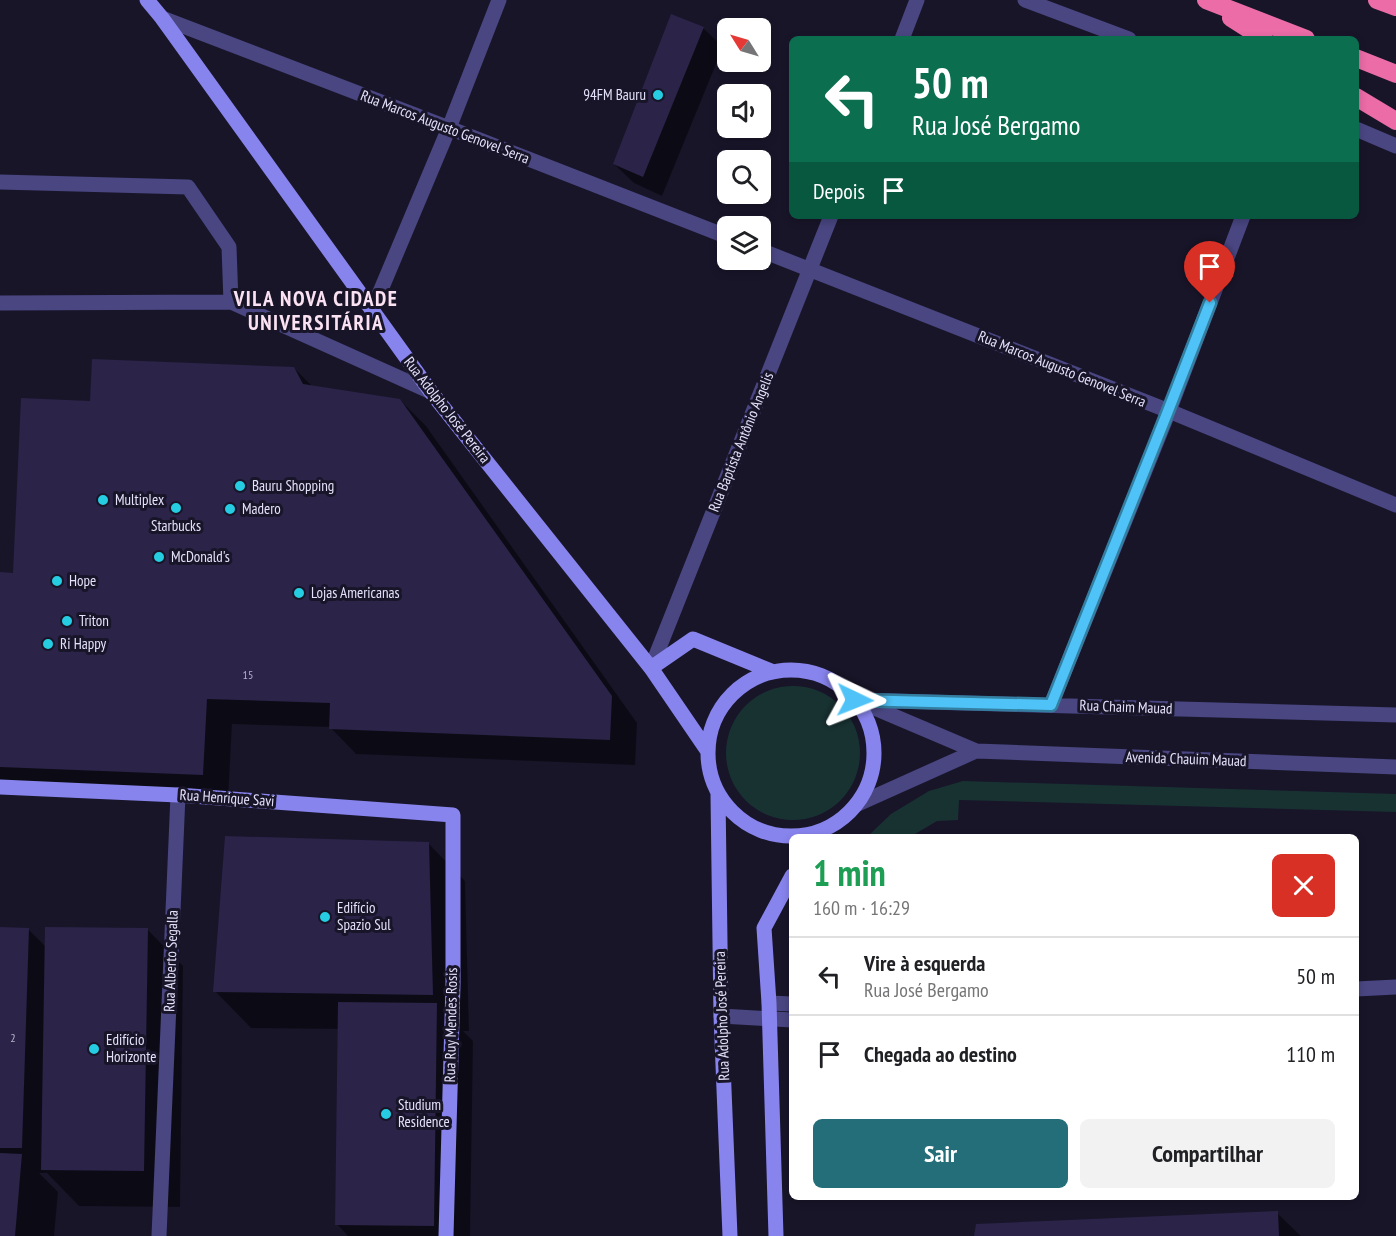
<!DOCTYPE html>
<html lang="pt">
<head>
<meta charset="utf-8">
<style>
	body { margin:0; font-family:"PT Sans Narrow",sans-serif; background:#f2f2f2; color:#202124; height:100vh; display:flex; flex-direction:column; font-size:22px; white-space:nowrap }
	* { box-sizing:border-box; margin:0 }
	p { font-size:20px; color:#757577 }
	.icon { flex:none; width:33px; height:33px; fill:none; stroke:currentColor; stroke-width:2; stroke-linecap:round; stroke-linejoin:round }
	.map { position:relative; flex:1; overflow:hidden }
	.drawer { position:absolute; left:789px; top:834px; width:570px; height:366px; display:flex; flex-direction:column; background:#fff; border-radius:9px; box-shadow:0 3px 9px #0003 }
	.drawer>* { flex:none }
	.banner { position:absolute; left:789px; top:36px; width:570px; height:183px; border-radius:9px; box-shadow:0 3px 9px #0003; background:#0b6e4f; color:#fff; overflow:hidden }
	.needle { width:39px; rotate:307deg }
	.tools { position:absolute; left:717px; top:18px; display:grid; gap:12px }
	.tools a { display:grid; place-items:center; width:54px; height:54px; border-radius:9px; background:#fff; box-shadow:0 3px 9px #0003; font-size:30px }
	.pin { position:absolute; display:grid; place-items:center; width:51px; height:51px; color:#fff; margin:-62px -26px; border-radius:50% 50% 50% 0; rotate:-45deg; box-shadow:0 0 6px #0007 }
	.pin .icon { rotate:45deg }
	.me { position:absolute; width:66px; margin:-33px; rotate:92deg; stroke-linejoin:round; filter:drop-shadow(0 0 4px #0008) }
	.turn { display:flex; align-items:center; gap:21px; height:126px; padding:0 24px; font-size:27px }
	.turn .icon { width:78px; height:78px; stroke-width:2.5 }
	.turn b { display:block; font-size:42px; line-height:51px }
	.then { display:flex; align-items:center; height:57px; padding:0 24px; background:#0003; gap:12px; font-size:22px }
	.round { display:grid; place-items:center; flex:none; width:63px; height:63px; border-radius:9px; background:#f2f2f2 }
	.headline { display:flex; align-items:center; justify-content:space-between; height:102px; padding:0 24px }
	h1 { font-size:36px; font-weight:600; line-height:45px; color:#1e9e55 }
	.primary-button { display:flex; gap:12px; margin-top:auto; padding:12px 24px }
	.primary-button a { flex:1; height:69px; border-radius:9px; background:#236e79; color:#fff; font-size:24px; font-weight:600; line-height:69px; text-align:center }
	.primary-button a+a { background:#f2f2f2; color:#202124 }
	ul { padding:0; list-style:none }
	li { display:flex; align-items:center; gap:18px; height:78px; padding:0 24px; border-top:2px solid #e0e0e0 }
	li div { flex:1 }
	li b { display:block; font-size:22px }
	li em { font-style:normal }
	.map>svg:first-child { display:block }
	.green { fill:#183232 }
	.shadow { fill:#0007 }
	.building { fill:#2b2348 }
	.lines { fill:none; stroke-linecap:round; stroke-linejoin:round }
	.lane { stroke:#494682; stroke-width:15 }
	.street { stroke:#494682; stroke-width:15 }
	.secondary { stroke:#8884ee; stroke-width:15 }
	.highway { stroke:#eb6ca7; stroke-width:18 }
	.route-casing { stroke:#337fa1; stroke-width:15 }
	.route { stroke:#4fc3f7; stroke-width:10 }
	.poi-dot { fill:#26cde2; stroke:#181529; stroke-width:2 }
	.labels { text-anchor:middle; stroke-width:6; stroke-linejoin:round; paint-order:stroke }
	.number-label { font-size:12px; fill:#b6b2ce }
	.poi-label { font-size:15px; fill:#e4e1fb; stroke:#181529; text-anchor:start }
	.street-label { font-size:15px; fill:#e4e1fb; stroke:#181529 }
	.district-label { font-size:21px; font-weight:bold; letter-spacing:1.5px; fill:#fbe2f2; stroke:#181529 }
</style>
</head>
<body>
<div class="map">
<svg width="1396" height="1236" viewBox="0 0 1396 1236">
	<rect width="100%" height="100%" fill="#181529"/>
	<path class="green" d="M726 753a67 67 0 1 1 134 0a67 67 0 1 1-134 0Z
		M963 781 1396 794V812L959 800 958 820 937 821 910 837H867L891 814 929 791Z"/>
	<path class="shadow" d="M703 28 723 47 662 196 634 183 614 164Z
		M294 368 313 387 400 400 426 426 637 723 635 765 356 754 330 727 232 724 228 800 0 790V573L15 574 92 402Z
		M429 844 465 881 469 1031H463L473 1041 470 1236H348L337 1224 339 1029 251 1028 215 991Z
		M0 929H28L46 947 147 929 183 966 180 1207 79 1206 47 1173H39L58 1192 54 1236H0Z
		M1277 1213 1301 1236H975Z"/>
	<path class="building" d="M671 14 704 27 643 177 613 164Z
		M92 359 294 367 303 384 400 399 612 696 610 740 329 729 330 703 207 699 203 775 0 767V572L13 573 21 398 90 401Z
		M225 836 429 842 433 995 213 992Z
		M0 927 29 928 22 1148H0Z
		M45 927 148 928 144 1171 41 1170Z
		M338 1002 437 1003 434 1226 335 1225Z
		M0 1153 22 1154 15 1236H0Z
		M1278 1211 1279 1236H974L976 1224Z"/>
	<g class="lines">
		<path class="lane" d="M0 182 188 187 229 247 231 302
			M0 303 231 302 431 392
			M1356 989 1396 987
			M769 1003 792 1004
			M721 1016 792 1020"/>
		<path class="street" d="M1025 0 1129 39
			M162 18 449 128 728 237
			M902 39 917 0
			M1356 129 1396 146
			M760 250 1169 411 1396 505
			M372 311 449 128 499 0
			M651 668 831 216
			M855 700 1396 715
			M1051 705 1169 411 1243 216
			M976 751 1396 767
			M858 804 976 751 863 703
			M159 1236 178 795"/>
		<path class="secondary" d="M147 0 162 18 431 392 651 668 707 750
			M651 668 693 639 771 671
			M708 753a83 83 0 1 1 166 0a83 83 0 1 1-166 0Z
			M0 787 178 795 453 815V984L446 1236
			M718 795 721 1016 730 1236
			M776 1236 769 1003 764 928 792 876"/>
		<path class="highway" d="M1206 0 1306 39
			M1377 0 1396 7
			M1231 18 1264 39
			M1356 58 1396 74
			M1356 97 1396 121"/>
	</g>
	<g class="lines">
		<defs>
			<path id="route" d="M855 700 1051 705 1168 411 1210 303"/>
		</defs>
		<use href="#route" class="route-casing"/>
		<use href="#route" class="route"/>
	</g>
	<g class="poi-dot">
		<circle cx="658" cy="95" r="6"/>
		<circle cx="240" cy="486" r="6"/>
		<circle cx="103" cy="500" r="6"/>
		<circle cx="176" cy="508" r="6"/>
		<circle cx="230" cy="509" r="6"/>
		<circle cx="159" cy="557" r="6"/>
		<circle cx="57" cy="581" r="6"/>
		<circle cx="299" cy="593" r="6"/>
		<circle cx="67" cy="621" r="6"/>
		<circle cx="48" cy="644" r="6"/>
		<circle cx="325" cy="917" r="6"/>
		<circle cx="94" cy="1049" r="6"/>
		<circle cx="386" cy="1114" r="6"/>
	</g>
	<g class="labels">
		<g class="number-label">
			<text x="248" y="679">15</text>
			<text x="13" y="1042">2</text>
		</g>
		<g class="poi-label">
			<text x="646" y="100" text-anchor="end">94FM Bauru</text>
			<text x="252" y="491">Bauru Shopping</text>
			<text x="115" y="505">Multiplex</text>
			<text x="242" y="514">Madero</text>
			<text x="176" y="531" text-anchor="middle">Starbucks</text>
			<text x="171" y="562">McDonald's</text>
			<text x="69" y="586">Hope</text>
			<text x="311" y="598">Lojas Americanas</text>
			<text x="79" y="626">Triton</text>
			<text x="60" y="649">Ri Happy</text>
			<text x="337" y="913">Edifício<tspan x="337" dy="17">Spazio Sul</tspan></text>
			<text x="106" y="1045">Edifício<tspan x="106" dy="17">Horizonte</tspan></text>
			<text x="398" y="1110">Studium<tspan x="398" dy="17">Residence</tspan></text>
		</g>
		<g class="street-label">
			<text transform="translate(445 127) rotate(21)" y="5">Rua Marcos Augusto Genovel Serra</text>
			<text transform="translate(1062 369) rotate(22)" y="5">Rua Marcos Augusto Genovel Serra</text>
			<text transform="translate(447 410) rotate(52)" y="5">Rua Adolpho José Pereira</text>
			<text transform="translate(741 442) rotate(-68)" y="5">Rua Baptista Antônio Angelis</text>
			<text transform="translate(1126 707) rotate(2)" y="5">Rua Chaim Mauad</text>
			<text transform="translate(1186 759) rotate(2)" y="5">Avenida Chauim Mauad</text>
			<text transform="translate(227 798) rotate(4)" y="5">Rua Henrique Savi</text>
			<text transform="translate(171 961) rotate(-88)" y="5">Rua Alberto Segalla</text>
			<text transform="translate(722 1016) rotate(-92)" y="5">Rua Adolpho José Pereira</text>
			<text transform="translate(451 1025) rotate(-89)" y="5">Rua Ruy Mendes Rosis</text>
		</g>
		<g class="district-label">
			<text x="316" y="306">VILA NOVA CIDADE<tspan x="316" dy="24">UNIVERSITÁRIA</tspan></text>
		</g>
	</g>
</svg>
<div class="tools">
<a><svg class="needle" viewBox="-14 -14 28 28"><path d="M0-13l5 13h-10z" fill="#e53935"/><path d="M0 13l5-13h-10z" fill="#757577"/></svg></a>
<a><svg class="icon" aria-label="sound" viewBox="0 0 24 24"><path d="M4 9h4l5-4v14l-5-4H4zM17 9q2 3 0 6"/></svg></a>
<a><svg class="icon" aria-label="search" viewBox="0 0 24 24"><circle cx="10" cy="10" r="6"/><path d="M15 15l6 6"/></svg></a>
<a><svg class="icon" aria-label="layers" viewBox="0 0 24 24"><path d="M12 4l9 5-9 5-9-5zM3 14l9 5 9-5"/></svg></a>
</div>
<div class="pin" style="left:1210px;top:303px;background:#d93025"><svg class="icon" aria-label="arrive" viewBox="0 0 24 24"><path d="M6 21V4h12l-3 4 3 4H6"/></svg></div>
<svg class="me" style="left:855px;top:700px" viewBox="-20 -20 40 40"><path d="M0-17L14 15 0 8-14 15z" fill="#4fc3f7" stroke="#fff" stroke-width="4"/></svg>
<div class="banner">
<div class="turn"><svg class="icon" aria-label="left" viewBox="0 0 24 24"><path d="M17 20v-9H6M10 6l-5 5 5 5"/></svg><div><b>50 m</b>Rua José Bergamo</div></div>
<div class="then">Depois<svg class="icon" aria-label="arrive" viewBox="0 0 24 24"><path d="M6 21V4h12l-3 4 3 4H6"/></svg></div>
</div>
<section class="drawer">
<div class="headline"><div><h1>1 min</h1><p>160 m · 16:29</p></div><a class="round" style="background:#d93025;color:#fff"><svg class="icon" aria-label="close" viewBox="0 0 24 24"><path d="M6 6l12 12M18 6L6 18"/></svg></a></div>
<ul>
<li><svg class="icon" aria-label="left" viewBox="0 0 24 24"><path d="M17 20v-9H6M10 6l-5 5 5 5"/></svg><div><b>Vire à esquerda</b><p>Rua José Bergamo</p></div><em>50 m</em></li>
<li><svg class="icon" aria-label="arrive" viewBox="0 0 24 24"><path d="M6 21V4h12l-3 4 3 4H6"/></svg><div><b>Chegada ao destino</b></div><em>110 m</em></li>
</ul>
<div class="primary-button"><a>Sair</a><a>Compartilhar</a></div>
</section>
</div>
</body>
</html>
